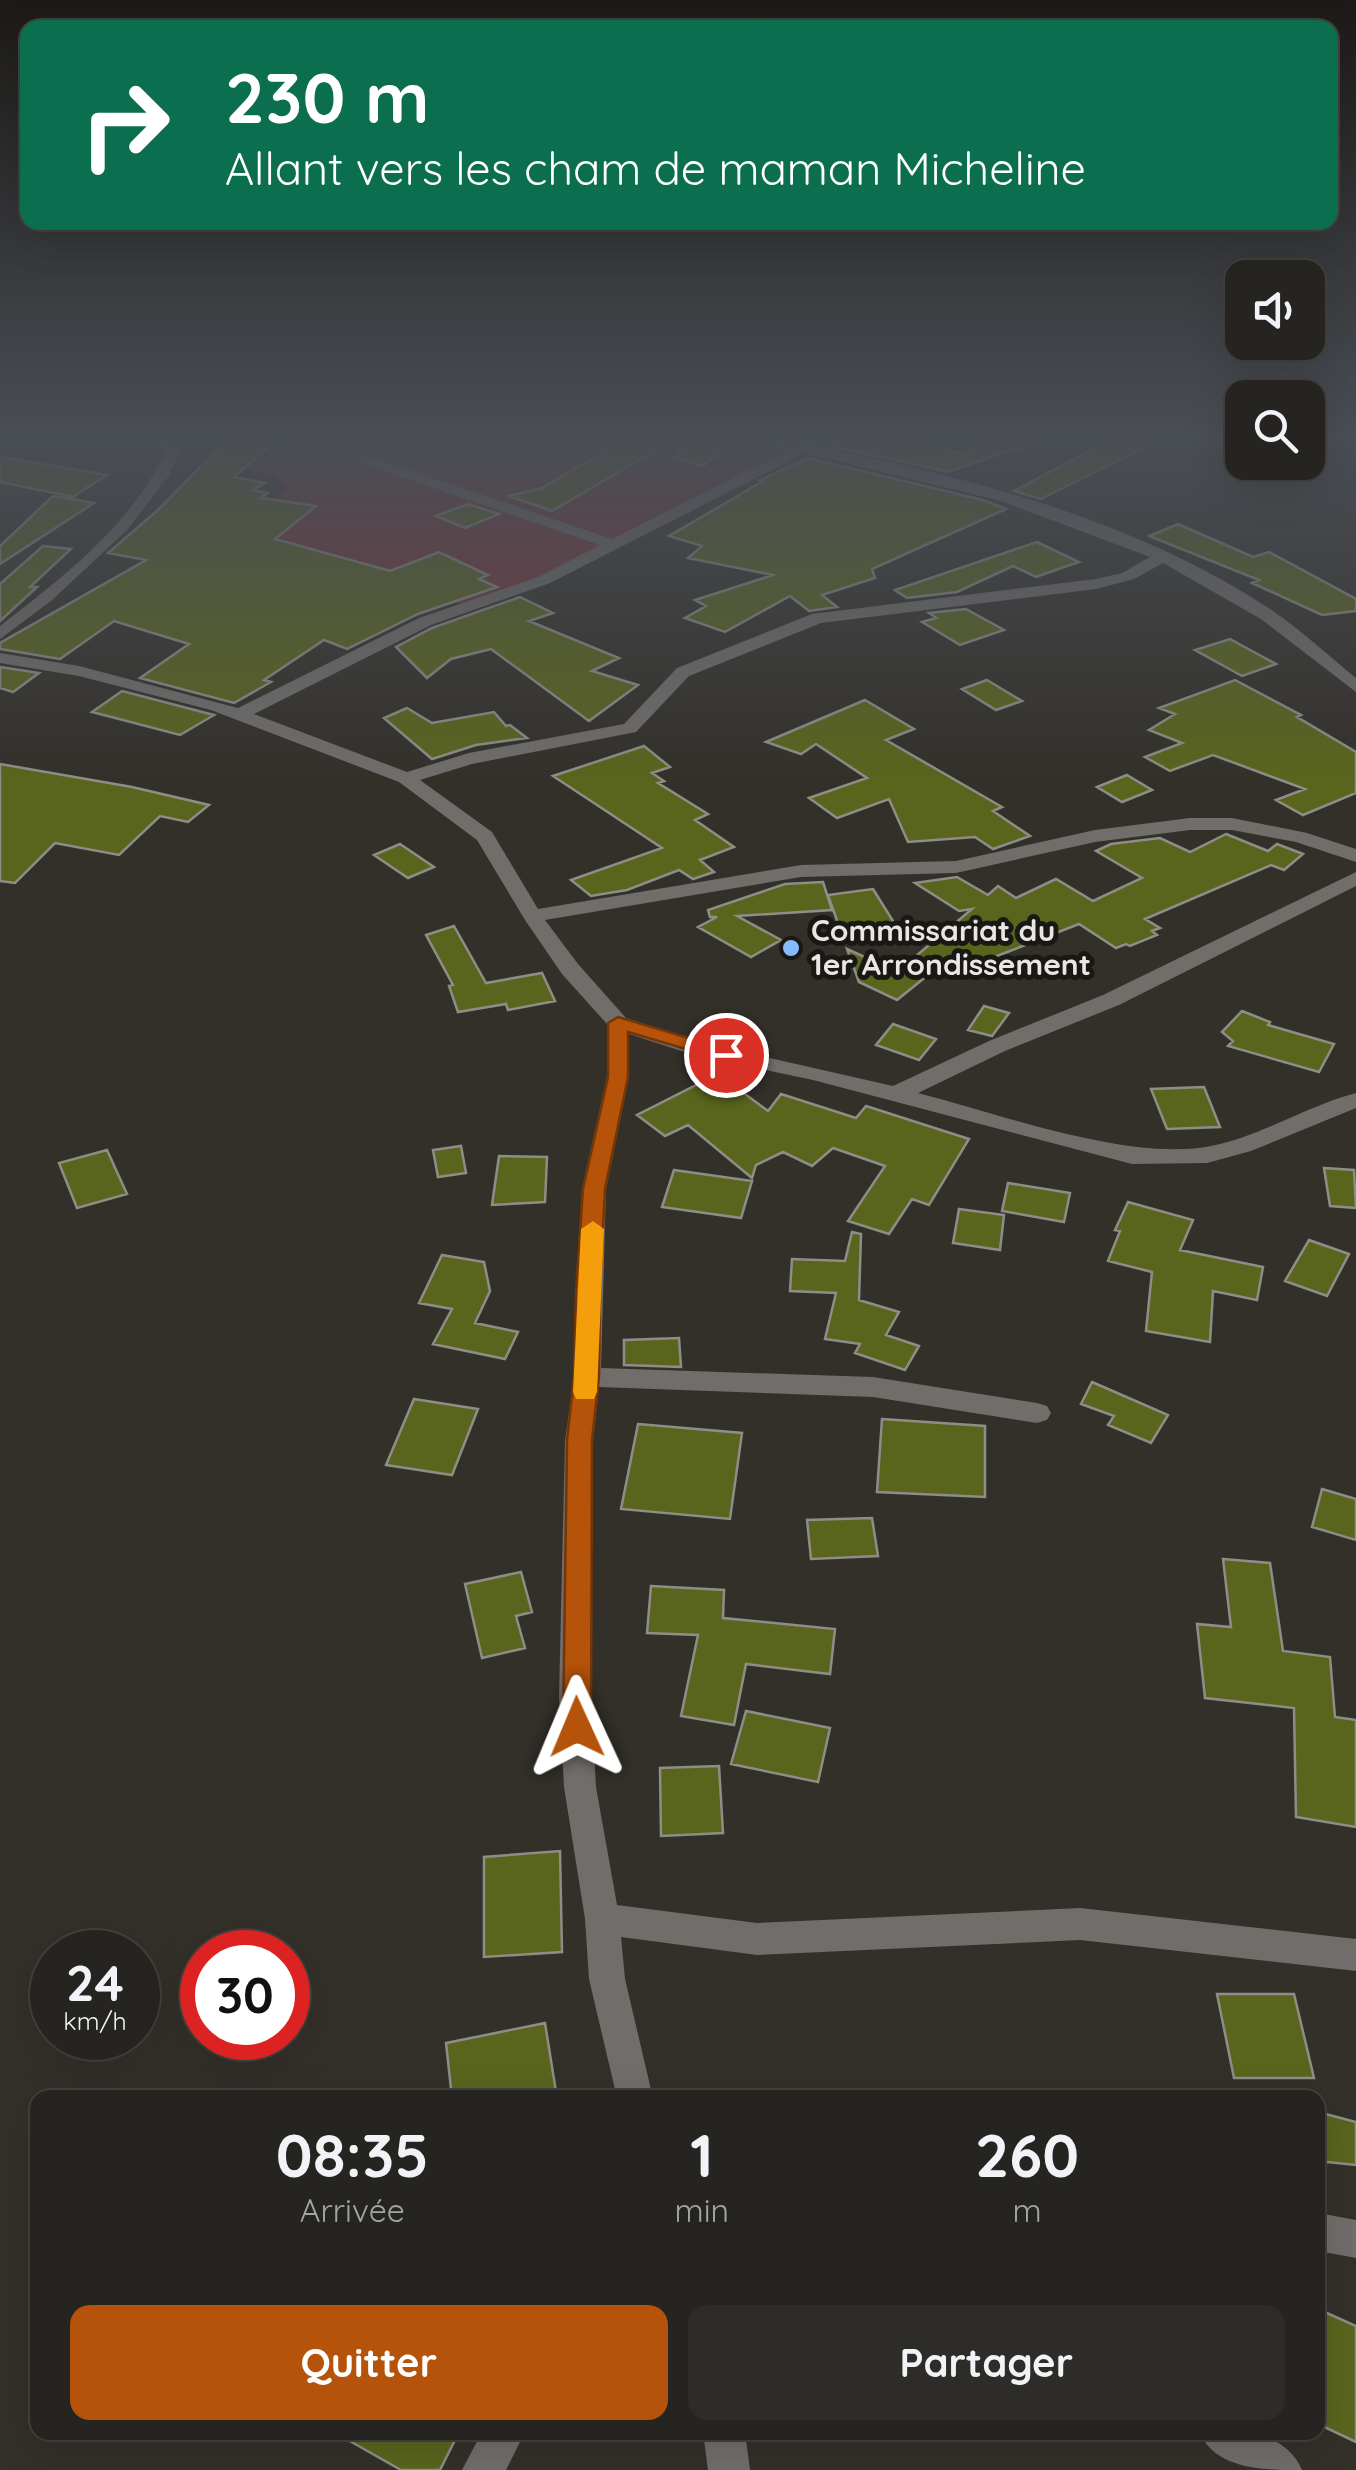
<!DOCTYPE html>
<html lang="fr">
<head>
<meta charset="utf-8">
<style>
	body { margin:0; font-family:Quicksand,sans-serif; background:#2e2c29; color:#f1f3f6; height:100vh; display:flex; flex-direction:column; font-size:38px; white-space:nowrap }
	* { box-sizing:border-box; margin:0 }
	p { font-size:32px; color:#a4a4a5 }
	.icon { flex:none; width:55px; height:55px; fill:none; stroke:currentColor; stroke-width:2; stroke-linecap:round; stroke-linejoin:round }
	.map { position:relative; flex:1; overflow:hidden }
	.sheet { position:absolute; left:30px; top:2090px; width:1295px; height:350px; display:flex; flex-direction:column; background:#262420; border-radius:20px; box-shadow:0 10px 40px #0002,0 0 0 2px #42413e }
	.sheet>* { flex:none }
	.hud { position:absolute; left:20px; top:20px; width:1318px; height:210px; border-radius:20px; box-shadow:0 10px 40px #0002,0 0 0 2px #42413e; background:#0b6e4f; color:#fff; overflow:hidden }
	.fabs { position:absolute; left:1225px; top:260px; display:grid; gap:20px }
	.fabs a { display:grid; place-items:center; width:100px; height:100px; border-radius:20px; background:#262420; box-shadow:0 10px 40px #0002,0 0 0 2px #42413e; font-size:50px }
	.speed { position:absolute; left:30px; top:1930px; display:flex; gap:20px; font-size:50px; font-weight:700; text-align:center }
	.speed>* { display:grid; place-content:center; width:130px; height:130px; border-radius:50%; background:#262420; box-shadow:0 10px 40px #0002,0 0 0 2px #42413e; line-height:1 }
	.speed small { font-size:25px; font-weight:400 }
	.speed .limit { border:15px solid #d22; background:#fff; color:#111 }
	.pin { position:absolute; display:grid; place-items:center; width:85px; height:85px; color:#fff; margin:-42px; border:5px solid #fff; border-radius:50%; box-shadow:0 2px 10px #0007 }
	.me { position:absolute; width:110px; margin:-55px; rotate:359deg; stroke-linejoin:round; filter:drop-shadow(0 0 8px #0008) }
	.turn { display:flex; align-items:center; gap:35px; height:210px; padding:0 40px; font-size:45px }
	.turn .icon { width:130px; height:130px; stroke-width:2.5 }
	.turn b { display:block; font-size:70px; line-height:85px }
	.eta { display:flex; justify-content:space-evenly; align-items:center; height:170px; text-align:center }
	.eta b { font-size:60px; font-weight:700; line-height:70px }
	.action { display:flex; gap:20px; margin-top:auto; padding:20px 40px }
	.action a { flex:1; height:115px; border-radius:20px; background:#b45309; color:#fff; font-size:40px; font-weight:700; line-height:115px; text-align:center }
	.action a+a { background:#2e2c29; color:#f1f3f6 }
	.map>svg:first-child { display:block }
	.green { fill:#74353a }
	.building { fill:#59641d; stroke:#8c8e87; stroke-width:2.5 }
	.lines { fill:none; stroke-linecap:round; stroke-linejoin:round }
	.minor { fill:#706d6b; fill-rule:evenodd }
	.route { fill:#b45309; stroke:#753606; stroke-width:2.5 }
	.slow { fill:#f59e0b }
	.poi-dot { fill:#86bbfb; stroke:#191815; stroke-width:4 }
	.labels { text-anchor:middle; stroke-width:10; stroke-linejoin:round; paint-order:stroke }
	.poi-label { font-size:30px; font-weight:bold; fill:#e9e7e4; stroke:#191815; text-anchor:start }
</style>
</head>
<body>
<div class="map">
<svg width="1356" height="2470" viewBox="0 0 1356 2470">
	<rect width="100%" height="100%" fill="#33302a"/>
	<path class="green" d="M305 435H713L792 449 543 579 467 606 410 589 401 574 236 529 288 488 275 475 242 468Z"/>
	<path class="building" d="M232 435H283L234 477 265 483 253 490 268 493 261 498 316 506 275 539 390 571 439 552 488 575 479 579 497 587 418 614 347 649 324 640 264 680 271 682 234 703 140 678 189 644 114 621 60 659 0 649V643L146 560 108 553 158 510Z
		M633 435 673 440 552 511 509 496 542 488Z
		M850 435 895 444 910 438 962 454 992 435H1047L1048 438 948 472 829 446Z
		M1120 435H1170L1041 499 1014 491Z
		M700 437 731 442 703 466 674 458Z
		M0 457 65 468 107 475 73 497 0 482Z
		M808 458 983 500 1006 509 872 569 875 578 822 595 837 607 809 611 790 596 725 632 685 618 706 606 695 600 773 575 688 558 702 546 669 536 763 481 760 480Z
		M53 496 94 503 0 564V546Z
		M468 504 499 514 465 528 436 516Z
		M1178 524 1253 557 1269 552 1356 599V611L1322 615 1252 583 1259 580 1149 536Z
		M1037 542 1079 562 1036 577 1013 566 957 592 907 598 895 590Z
		M43 546 71 549 30 587H37L0 621V584Z
		M520 597 553 613 529 621 619 658 592 671 638 685 589 721 491 649 451 659 427 678 396 647 432 628Z
		M966 609 1004 630 960 645 922 622 936 618 929 613Z
		M1230 639 1276 664 1242 676 1195 650Z
		M0 667 39 673 13 692 0 688Z
		M987 680 1022 701 996 710 962 689Z
		M1235 680 1301 715 1297 717 1356 752V793L1303 815 1276 800 1305 789 1213 755 1170 771 1145 757 1182 743 1149 730 1175 714 1159 708Z
		M122 691 210 714 214 715 180 735 92 712Z
		M865 700 914 729 886 740 1002 807 993 811 1030 836 993 849 975 837 908 842 889 799 837 818 809 798 867 778 816 744 801 754 766 742Z
		M407 708 432 723 494 712 506 726 510 725 527 738 476 745 432 759 384 718Z
		M644 746 670 767 652 773 664 781 658 783 708 814 695 820 734 847 700 860 714 872 693 879 679 870 627 890 591 896 571 880 662 848 553 776Z
		M0 764 132 787 209 805 188 822 160 816 119 855 55 843 15 883 0 881Z
		M1127 775 1152 790 1122 802 1097 787Z
		M1226 834 1268 851 1277 844 1303 854 1284 870 1271 865 1145 919 1160 928 1152 931 1157 935 1130 946 1126 944 1116 948 1079 924 979 963 959 950 897 1000 859 982 847 949 897 972 972 909 959 911 915 883 957 877 988 895 998 886 1016 898 1056 879 1093 901 1142 878 1096 851 1111 844 1160 838 1190 852Z
		M400 844 434 867 408 878 374 855Z
		M823 882 832 910 737 916 781 940 751 957 698 927 717 917H710L708 910 785 884Z
		M873 889 893 921 840 929 828 895Z
		M454 926 486 983 542 973 555 1001 508 1010 506 1004 458 1012 449 986 453 985 426 935Z
		M984 1006 1009 1013 992 1036 968 1030Z
		M1242 1011 1270 1022 1268 1025 1334 1044 1319 1072 1228 1046 1233 1041 1222 1032Z
		M893 1024 936 1039 919 1060 876 1045Z
		M718 1074 768 1111 781 1094 856 1118 866 1106 969 1139 929 1205 912 1199 889 1234 848 1221 885 1166 833 1148 812 1166 783 1152 756 1165 752 1178 688 1125 665 1136 637 1115Z
		M1204 1087 1220 1127 1167 1129 1151 1089Z
		M461 1146 466 1173 438 1177 433 1150Z
		M107 1150 127 1194 77 1208 59 1163Z
		M499 1156 547 1157 545 1202 492 1205Z
		M1324 1168 1354 1170 1356 1208 1330 1206Z
		M674 1170 752 1181 741 1218 662 1207Z
		M1008 1183 1070 1193 1064 1222 1002 1211Z
		M1128 1202 1193 1220 1180 1250 1263 1267 1257 1300 1213 1291 1210 1342 1146 1331 1152 1272 1108 1261 1120 1231 1115 1230Z
		M959 1209 1004 1215 1000 1250 953 1243Z
		M852 1232 861 1234 859 1300 899 1312 886 1335 919 1346 905 1370 855 1353 860 1344 825 1339 836 1293 790 1291 792 1259 845 1261Z
		M1309 1240 1349 1254 1327 1296 1285 1281Z
		M442 1255 484 1262 490 1291 475 1323 518 1332 505 1359 433 1344 452 1309 419 1303Z
		M679 1338 681 1367 624 1365V1340Z
		M1092 1382 1168 1415 1151 1443 1108 1425 1114 1416 1081 1404Z
		M414 1399 478 1409 452 1475 386 1465Z
		M882 1419 985 1426V1497L877 1492Z
		M638 1424 742 1433 730 1519 621 1509Z
		M1322 1489 1356 1499V1540L1312 1527Z
		M872 1518 878 1556 811 1559 807 1520Z
		M1223 1559 1270 1563 1283 1651 1330 1657 1335 1717 1356 1720V1827L1296 1817 1294 1708 1205 1698 1197 1624 1231 1627Z
		M521 1572 532 1612 516 1616 525 1648 482 1658 465 1584Z
		M651 1586 724 1590 723 1618 835 1629 830 1674 746 1664 734 1725 681 1716 698 1635 647 1633Z
		M746 1711 830 1728 818 1782 731 1764Z
		M719 1766 723 1833 661 1836 660 1768Z
		M560 1851 562 1952 484 1957V1857Z
		M1217 1994H1294L1314 2078H1234Z
		M545 2023 557 2098H452L446 2043Z
		M1318 2112 1356 2122V2165L1318 2161Z
		M1318 2309 1356 2326V2442L1318 2424Z
		M334 2432H459L440 2470H401Z"/>
	<g class="lines">
		<path class="minor" d="M150 435H164L179 453 168 477 127 530 51 601 0 639V626C62 578 130 526 165 453Z
			M718 435C745 434 771 443 798 443 810 443 822 435 836 435L817 447C974 478 1138 521 1273 611 1302 631 1329 656 1356 678V692L1261 619 1163 563 1134 579 1096 589 821 623 689 676 636 732 472 764 420 780 492 832 538 909 801 865 956 861 1095 830 1190 818H1232L1307 833 1356 849V862L1296 842 1232 830H1190L1095 842 956 873 801 877 545 920 578 964 626 1018 704 1043 893 1086 989 1041 1103 995 1356 872V886L1119 1005 1005 1051 918 1093C999 1114 1131 1162 1211 1146 1262 1136 1306 1106 1356 1093V1108L1251 1151 1207 1163 1132 1164 813 1080 691 1054 629 1034V1077L606 1189 601 1368 873 1377 1037 1403 1047 1406 1051 1413 1047 1420 1037 1423 873 1397 599 1387 593 1441 591 1697 596 1787 617 1905 757 1923 1080 1908 1356 1939V1971L1080 1940 757 1955 621 1937 625 1979 653 2098H617L589 1979 585 1919 564 1787 559 1697 565 1441 574 1377 582 1189 607 1077V1024L562 974 525 920 477 840 399 782 211 710 79 676 0 663V653L79 666 238 708 419 618 538 577 600 545 361 463V457H371L612 539 789 450ZM805 453 1001 501 1150 557 1122 573 1096 579 812 614 677 668 624 724 469 753 407 772 254 714 431 625 550 583Z
			M1318 2213 1356 2220V2258L1318 2251Z
			M482 2432H525L506 2470H462Z
			M703 2432H745L750 2470H708Z
			M1199 2432C1237 2432 1284 2428 1302 2470 1264 2470 1216 2470 1199 2432Z"/>
	</g>
	<linearGradient id="sky" x2="0" y2="1"><stop stop-color="#1c1a17"/><stop offset="0.56" stop-color="#4a4e55"/><stop offset="1" stop-color="#4a4e55" stop-opacity="0"/></linearGradient>
	<rect width="1356" height="781" fill="url(#sky)"/>
	<path class="route" d="M618 1017 733 1051 736 1055 726 1061 628 1032V1077L605 1189 600 1290 599 1377 592 1440 591 1727 587 1736 577 1739 567 1736 563 1727 567 1440 574 1377 576 1290 583 1189 608 1077V1023Z"/>
	<path class="slow" d="M593 1221 604 1229 597 1392 594 1399H576L573 1392 581 1229Z"/>
	<circle class="poi-dot" cx="791" cy="948" r="10"/>
	<g class="labels">
		<g class="poi-label">
			<text x="811" y="941">Commissariat du<tspan x="811" dy="34">1er Arrondissement</tspan></text>
		</g>
	</g>
</svg>
<div class="fabs">
<a><svg class="icon" aria-label="sound" viewBox="0 0 24 24"><path d="M4 9h4l5-4v14l-5-4H4zM17 9q2 3 0 6"/></svg></a>
<a><svg class="icon" aria-label="search" viewBox="0 0 24 24"><circle cx="10" cy="10" r="6"/><path d="M15 15l6 6"/></svg></a>
</div>
<div class="speed"><div>24<small>km/h</small></div><div class="limit">30</div></div>
<div class="pin" style="left:726px;top:1055px;background:#d93025"><svg class="icon" aria-label="arrive" viewBox="0 0 24 24"><path d="M6 21V4h12l-3 4 3 4H6"/></svg></div>
<svg class="me" style="left:577px;top:1727px" viewBox="-20 -20 40 40"><path d="M0-17L14 15 0 8-14 15z" fill="#b45309" stroke="#fff" stroke-width="4"/></svg>
<div class="hud">
<div class="turn"><svg class="icon" aria-label="right" viewBox="0 0 24 24"><path d="M7 20v-9h11M14 6l5 5-5 5"/></svg><div><b>230 m</b>Allant vers les cham de maman Micheline</div></div>
</div>
<section class="sheet">
<div class="eta">
<div><b>08:35</b><p>Arrivée</p></div>
<div><b>1</b><p>min</p></div>
<div><b>260</b><p>m</p></div>
</div>
<div class="action"><a>Quitter</a><a>Partager</a></div>
</section>
</div>
</body>
</html>
